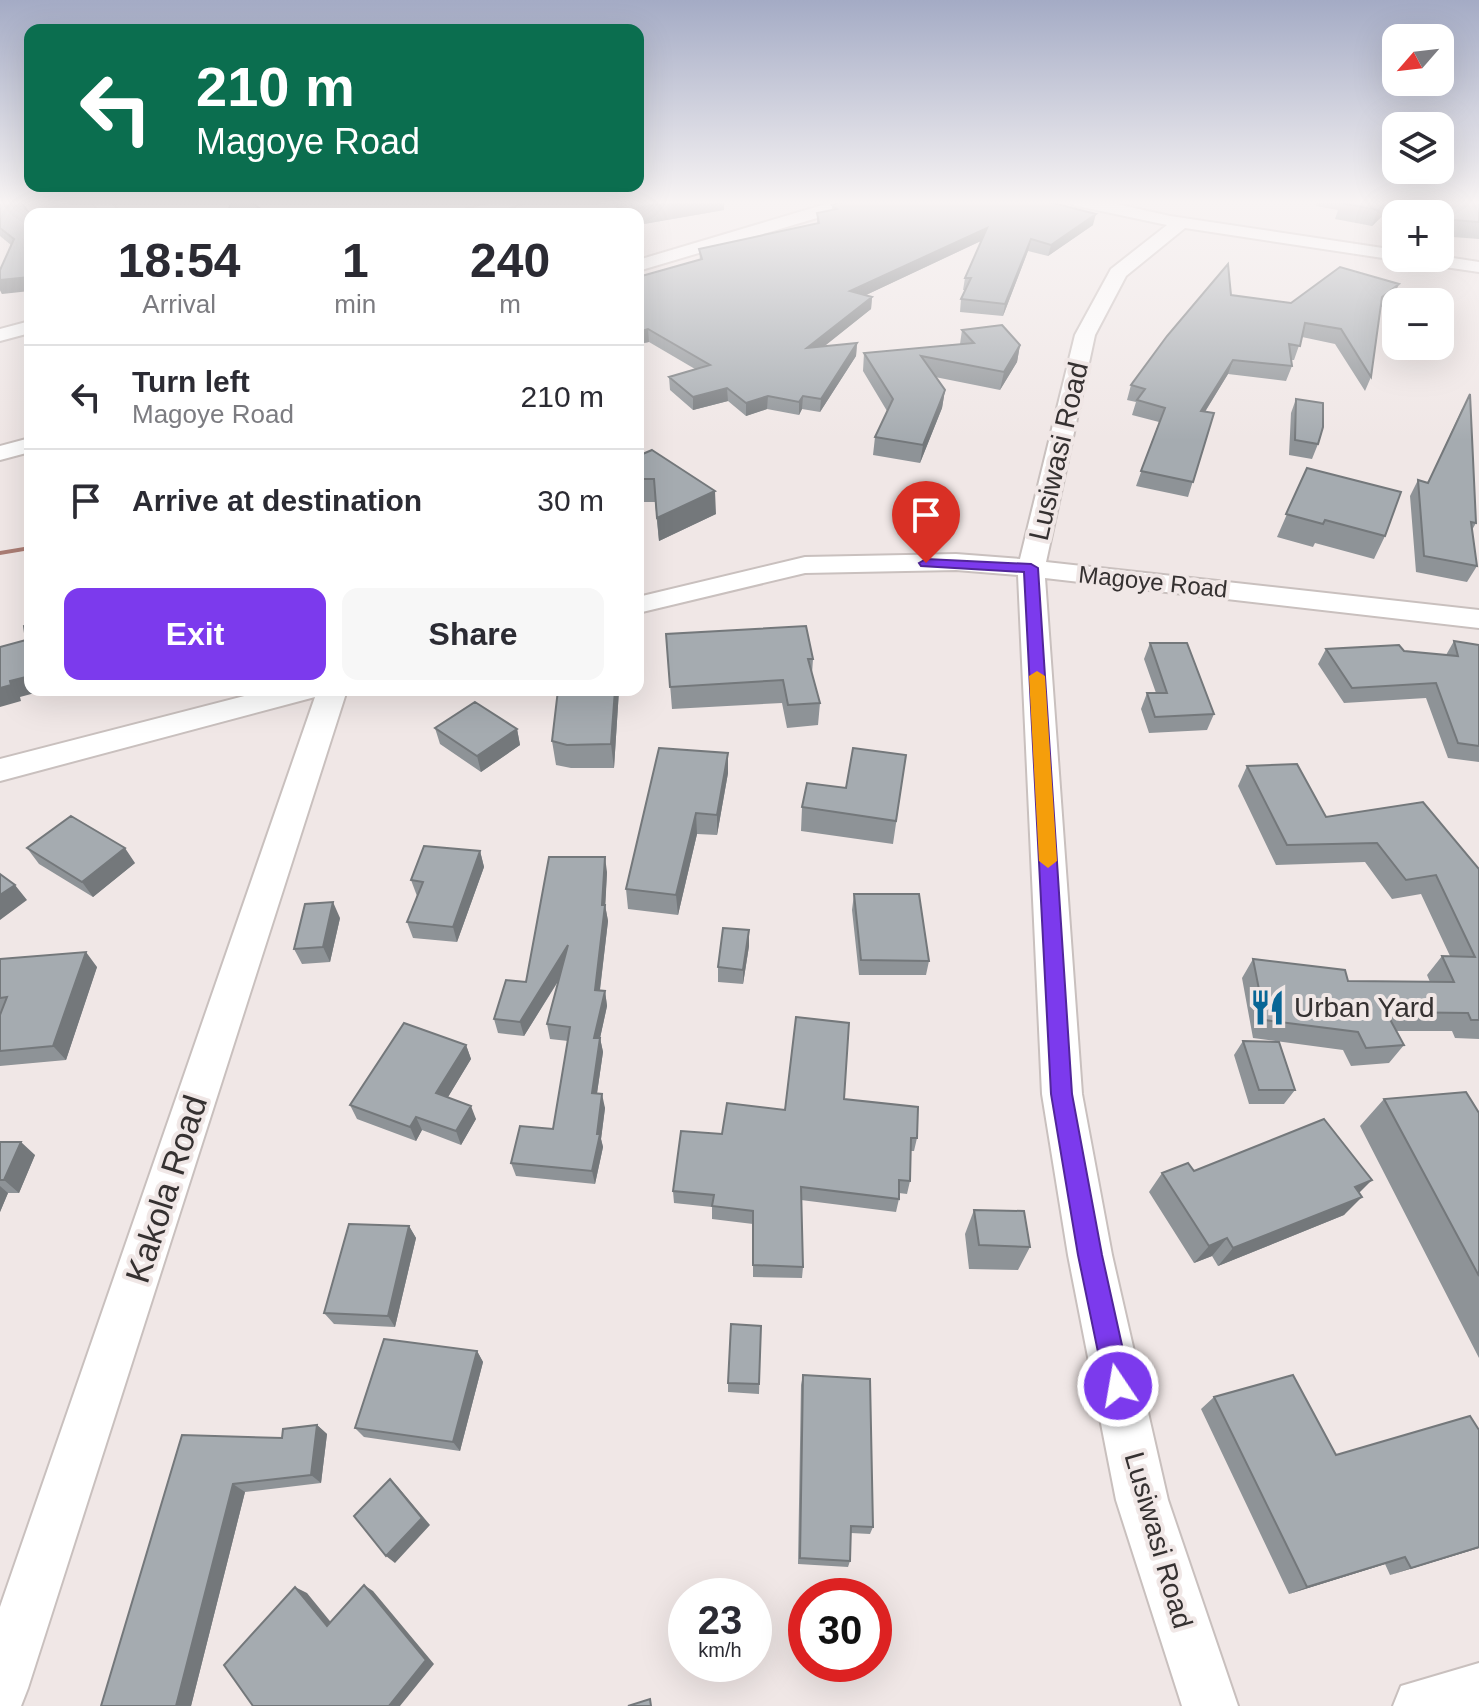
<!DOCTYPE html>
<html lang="en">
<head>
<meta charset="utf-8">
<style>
	body { margin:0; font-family:Helvetica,sans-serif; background:#f7f7f7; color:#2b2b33; height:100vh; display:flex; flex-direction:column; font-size:30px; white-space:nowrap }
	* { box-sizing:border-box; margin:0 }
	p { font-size:26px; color:#7c7c81 }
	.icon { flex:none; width:44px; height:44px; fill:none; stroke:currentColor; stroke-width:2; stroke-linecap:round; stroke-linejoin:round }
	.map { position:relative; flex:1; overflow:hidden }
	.drawer { position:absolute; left:24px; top:208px; width:620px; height:488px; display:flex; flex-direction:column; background:#fff; border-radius:16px; box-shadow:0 8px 32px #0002 }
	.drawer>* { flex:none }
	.banner { position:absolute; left:24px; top:24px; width:620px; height:168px; border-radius:16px; box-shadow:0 8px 32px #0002; background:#0b6e4f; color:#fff; overflow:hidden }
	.needle { width:52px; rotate:242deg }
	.controls { position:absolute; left:1382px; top:24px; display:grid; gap:16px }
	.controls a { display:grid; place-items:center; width:72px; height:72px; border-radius:16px; background:#fff; box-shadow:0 8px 32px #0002; font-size:40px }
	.speed { position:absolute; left:668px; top:1578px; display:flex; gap:16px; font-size:40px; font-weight:700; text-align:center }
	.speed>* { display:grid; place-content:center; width:104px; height:104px; border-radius:50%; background:#fff; box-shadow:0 8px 32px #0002; line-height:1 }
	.speed small { font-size:20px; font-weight:400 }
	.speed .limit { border:12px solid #d22; background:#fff; color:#111 }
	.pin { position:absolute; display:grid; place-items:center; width:68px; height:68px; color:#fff; margin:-82px -34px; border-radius:50% 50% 50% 0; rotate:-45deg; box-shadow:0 0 8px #0007 }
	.pin .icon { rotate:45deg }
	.me { position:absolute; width:88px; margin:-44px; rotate:348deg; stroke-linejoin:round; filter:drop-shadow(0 0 6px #0008) }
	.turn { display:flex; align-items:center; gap:28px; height:168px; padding:0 40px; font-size:36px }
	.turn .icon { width:104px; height:104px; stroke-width:2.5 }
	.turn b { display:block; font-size:56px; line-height:68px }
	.eta { display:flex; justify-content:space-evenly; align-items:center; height:136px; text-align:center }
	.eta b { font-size:48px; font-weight:800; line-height:56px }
	.action { display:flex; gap:16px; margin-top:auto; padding:16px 40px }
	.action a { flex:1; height:92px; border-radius:16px; background:#7c3aed; color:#fff; font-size:32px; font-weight:800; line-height:92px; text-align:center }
	.action a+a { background:#f7f7f7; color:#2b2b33 }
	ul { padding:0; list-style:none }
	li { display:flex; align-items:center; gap:24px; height:104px; padding:0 40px; border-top:2px solid #e1e1e2 }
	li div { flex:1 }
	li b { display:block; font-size:30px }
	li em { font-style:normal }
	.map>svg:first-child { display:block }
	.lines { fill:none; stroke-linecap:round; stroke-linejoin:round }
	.stream { fill:#ab7d74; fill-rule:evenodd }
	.street-casing { stroke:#c9c0be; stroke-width:4 }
	.street { fill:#fff; fill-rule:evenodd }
	.wall { fill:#8e9397 }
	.shaded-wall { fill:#74787b }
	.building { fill:#a5abb0; stroke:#74787b; stroke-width:2 }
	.route { fill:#7c3aed; stroke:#51269a; stroke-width:2 }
	.slow { fill:#f59e0b }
	.labels { text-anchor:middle; stroke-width:8; stroke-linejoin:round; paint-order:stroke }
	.far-street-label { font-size:24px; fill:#353131; stroke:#f0e7e6 }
	.street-label { font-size:28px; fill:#353131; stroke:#f0e7e6 }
	.poi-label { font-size:28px; fill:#353131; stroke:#f0e7e6; text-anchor:start }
	.near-street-label { font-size:34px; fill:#353131; stroke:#f0e7e6 }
</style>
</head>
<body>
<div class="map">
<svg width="1479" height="1706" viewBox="0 0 1479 1706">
	<rect width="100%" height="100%" fill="#f0e7e6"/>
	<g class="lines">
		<path class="stream" d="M30 546V550L0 555V551Z"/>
		<defs>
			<path id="street" d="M91 201H109L121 214H103Z
				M499 201H528L490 214H462L464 210Z
				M836 201H863L861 205 638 271V260Z
				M1071 201H1103L1170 216 1396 250V258H1403L1396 260 1185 228 1126 276 1095 335 1046 562 1479 610V628L1045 578 1082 1094 1112 1255 1168 1500 1238 1706H1182L1116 1500 1068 1255 1042 1094 1018 575 956 570 805 573 638 613V597L805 557 956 554 1020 559 1075 335 1111 269 1167 225 1073 205Z
				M1440 256 1479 262V272L1417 263 1408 258Z
				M30 321V333L0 341V329Z
				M30 438V452L0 460V446Z
				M268 690H347L28 1688 21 1706H0V1607L315 697 0 781V759Z
				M1479 1663V1706H1393L1401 1686Z"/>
		</defs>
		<use href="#street" class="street-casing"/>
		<use href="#street" class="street"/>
	</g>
	<path class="wall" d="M0 201 30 214 2 294 0 290V270L11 245 0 236Z
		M610 201H724V210L638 225V214H623Z
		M1318 201H1398L1372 226 1335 219 1338 210 1316 206Z
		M1405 201H1479V239L1440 236V214H1405Z
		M832 205 1093 225 1048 256 1028 251 1003 316 960 312 961 299 966 290H963L965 278 981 241 866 295 872 297 871 309 824 346 857 343 856 356 820 412 802 409 799 415 767 409 746 416 728 401 693 410 670 390 669 377 695 369 649 342 638 344V277L700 260 699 249 817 224V213L832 210Z
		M1231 295 1291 303 1393 298 1380 307 1371 377 1365 391 1335 344 1302 337 1294 360H1291L1292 366 1286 381 1228 374 1205 412 1214 413 1188 497 1136 486 1159 422 1132 415 1136 402 1127 400 1131 385Z
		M962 330 1020 345 1017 362 1000 390 935 377 945 390 942 408 920 463 873 455 875 437 887 411 863 371 864 353 960 344Z
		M1296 399 1318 444 1312 459 1289 455 1291 413Z
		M1462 409 1476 523 1472 530 1477 566 1467 582 1416 572 1410 496 1418 480 1428 483Z
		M638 456 716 514 659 541 655 502H638Z
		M1307 468 1385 536 1374 559 1315 543 1313 547 1277 537Z
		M666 634 813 659 812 674 820 703 818 725 787 728 782 703 672 709Z
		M1454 641 1479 645V762L1448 758 1426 698 1344 703 1318 664 1326 649 1404 651 1446 655Z
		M1150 643 1214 714 1207 730 1149 733 1141 709 1147 693H1156L1144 659Z
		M619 690 614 768H571L556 765 552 741Z
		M435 728 517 729 520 745 481 772 440 744Z
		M728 753V773L717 835 697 834 678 915 628 909 626 889Z
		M906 755 893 844 801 831 802 807 846 788Z
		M1247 766 1326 817 1479 869V1039L1455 1038 1452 1031H1396L1404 1045 1389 1063 1351 1066 1343 1050 1253 1038 1242 978 1253 959 1348 981 1430 982 1427 975 1442 956H1450L1421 894 1392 899 1365 862 1276 865 1238 786Z
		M27 848 135 863 93 897 39 864Z
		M480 851 484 867 457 942 413 938 407 922 417 896 411 880Z
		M607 872 605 905 608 921 600 990 605 991 607 1006 600 1038 603 1052 597 1093 605 1108 601 1139 603 1147 595 1184 516 1176 511 1163 553 1129 568 1041 550 1039 547 1024 559 980 524 1036 498 1033 494 1019 526 982Z
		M854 894 929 961 926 975H859L852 910Z
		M340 918 330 962 302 964 294 949Z
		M749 930V946L743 984 718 982V967Z
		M0 959 97 967 66 1060 0 1066Z
		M1243 1041 1295 1090 1284 1104H1249L1234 1055Z
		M466 1045 471 1059 448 1097 476 1119 461 1145 422 1130 416 1141 357 1119 350 1105Z
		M844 1099 917 1138 914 1151H911L910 1181 907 1194 899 1193V1199L896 1212 801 1200 803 1267 802 1278 753 1277V1224L712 1219V1207L674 1203 673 1191 722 1134 785 1110Z
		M1384 1099 1479 1113V1358L1360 1126Z
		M0 1142 35 1155 19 1193H8L0 1212Z
		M1194 1171 1359 1192 1344 1215 1218 1266 1212 1256 1194 1263 1149 1192 1162 1173Z
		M974 1210 1030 1247 1018 1270 969 1269 965 1234Z
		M409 1226 416 1238 395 1327 334 1324 324 1313Z
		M761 1326 759 1394 728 1392V1383Z
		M477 1351 483 1362 460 1451 364 1437 355 1428Z
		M803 1375 873 1527 870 1534 851 1533 850 1561 848 1567 798 1564 801 1385Z
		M1214 1397 1336 1455 1479 1430V1548L1390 1575 1385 1564 1289 1594 1201 1409Z
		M317 1425 327 1434 321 1483 245 1492 191 1706 182 1435 282 1438Z"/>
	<path class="shaded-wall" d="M675 201H724V210L638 225V214H635L634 208Z
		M1387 201H1398L1372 226 1378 210Z
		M1096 214 1093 225 1048 256 1051 245Z
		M987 228 985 239 849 303 850 291Z
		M1031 239 1028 251 1003 316 1005 304Z
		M30 277V291L2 294 0 290V280Z
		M1399 284 1393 298 1376 311 1382 297Z
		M872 297 871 309 806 361 807 348Z
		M648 329 649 342 638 344V332Z
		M857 343 856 356 820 412 821 399Z
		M1020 345 1017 362 1000 390 1004 372Z
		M1233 360 1228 374 1196 426 1201 411Z
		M727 388 728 401 693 410V397Z
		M945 390 942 408 920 463 923 445Z
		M768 396 767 409 746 416V403Z
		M803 396 802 409 799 415V402Z
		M715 491 716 514 659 541 657 518Z
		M30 676V690H46L20 697 21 701 0 707V688L10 681Z
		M615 690H619L614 768 611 744Z
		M517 729 520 745 481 772 477 756Z
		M728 753V773L717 835V815Z
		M696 813 697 834 678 915 676 895Z
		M125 848 135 863 93 897 82 882Z
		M480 851 484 867 457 942 453 927Z
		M605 857 607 872 605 912V905L608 921 598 1005 595 990Z
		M15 885 27 900 0 920V895Z
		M333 902 340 918 330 962 323 947Z
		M749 930V946L743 984V970Z
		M568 945 571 960 524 1036 520 1022Z
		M86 952 97 967 66 1060 53 1046Z
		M605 991 607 1006 597 1052 594 1038Z
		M600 1038 603 1052 595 1107 592 1093Z
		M466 1045 471 1059 442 1107 436 1093Z
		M602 1094 605 1108 601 1139 603 1147 595 1184 592 1171Z
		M471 1106 476 1119 461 1145 456 1131Z
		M416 1117 422 1130 416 1141 410 1127Z
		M21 1142 35 1155 19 1193 4 1180Z
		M1372 1180 1353 1199 1355 1187Z
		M0 1186 8 1193 0 1212Z
		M1362 1197 1344 1215 1218 1266 1233 1248Z
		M409 1226 416 1238 395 1327 388 1316Z
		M1227 1238 1212 1256 1194 1263 1209 1246Z
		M477 1351 483 1362 460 1451 453 1442Z
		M317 1425 327 1434 321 1483 311 1475Z
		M390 1479 398 1487 430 1525 395 1563 386 1556Z
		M233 1484 245 1492 191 1706H176Z
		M1479 1547V1548L1390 1575 1411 1568Z
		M1405 1557 1385 1564 1289 1594 1307 1587Z
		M364 1585 373 1591 434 1664 400 1706H389Z
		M295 1587 307 1593 338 1631 327 1626Z"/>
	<path class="building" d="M0 201H20L30 214V277L0 280V270L14 239 0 228Z
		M232 201H251L266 214H227Z
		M627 201H675L634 208Z
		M847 201H1045L1096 214 1051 245 1031 239 1005 304 961 299 971 278H965L987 228 850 291 872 297 807 348 857 343 821 399 803 396 799 402 768 396 746 403 727 388 693 397 669 377 710 365 648 329 638 332V277L702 259 699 249 819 223 817 213 837 209 832 205Z
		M1342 201H1387L1378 210 1341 203Z
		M1412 201H1479V222L1440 219V214H1411Z
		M1228 264 1231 295 1291 303 1340 267 1399 284 1382 297 1371 377 1341 329 1305 323 1300 346 1289 344 1292 366 1233 360 1201 411 1214 413 1193 482 1141 471 1165 408 1137 400 1145 389 1131 385 1167 336Z
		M1002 325 1020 345 1004 372 921 356 945 390 923 445 875 437 893 399 864 353 974 343 962 330Z
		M1470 394 1476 523 1471 522 1477 566 1424 556 1418 480 1428 483Z
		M1296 399 1323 403V427L1318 444 1295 440Z
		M652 450 715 491 657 518 654 479H638V456Z
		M1307 468 1401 492 1385 536 1325 520 1323 524 1286 514Z
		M30 625V676L10 681 11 685 0 688V647L26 640 24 626Z
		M806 626 813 659H808L820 703 788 705 783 680 670 687 666 634Z
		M1454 641 1479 645V746L1458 743 1436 683 1352 688 1326 649 1399 645 1404 651 1458 656Z
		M1150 643H1187L1214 714 1155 717 1147 693H1167Z
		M558 690H615L611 744 567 745 552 741Z
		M475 702 517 729 477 756 435 728Z
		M659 748 728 753 717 815 696 813 676 895 626 889Z
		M853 748 906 755 896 821 802 807 807 783 846 788Z
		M1297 764 1326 817 1423 802 1479 869V1020H1471L1468 1013 1386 1012 1404 1045 1366 1048 1358 1032 1265 1020 1253 959 1345 970 1348 981 1454 982 1442 956 1475 957 1436 875 1406 880 1377 843 1287 845 1247 766Z
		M71 816 125 848 82 882 27 848Z
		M424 846 480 851 453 927 407 922 423 882 411 880Z
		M549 857H605L602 905H605L595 990 605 991 594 1038H600L592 1093 602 1094 597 1134H600L592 1171 511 1163 520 1126 553 1129 570 1027 547 1024 568 945 520 1022 494 1019 506 980 526 982Z
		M0 874 15 885 0 895Z
		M854 894H919L929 961 861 960Z
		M333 902 323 947 294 949 305 904Z
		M723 928 749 930 743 970 718 967Z
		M86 952 53 1046 0 1051V1015L7 997 0 998V959Z
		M796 1017 849 1023 844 1099 918 1107 917 1138H911L910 1181 899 1180V1199L801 1187 803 1267 753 1265V1211L712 1206 714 1195 673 1191 681 1131 722 1134 727 1103 785 1110Z
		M404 1023 466 1045 436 1093 471 1106 456 1131 416 1117 410 1127 350 1105Z
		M1243 1041 1279 1042 1295 1090H1259Z
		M1466 1092 1479 1113V1276L1384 1099Z
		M1324 1119 1372 1180 1355 1187 1362 1197 1233 1248 1227 1238 1209 1246 1162 1173 1188 1163 1194 1171Z
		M0 1142H21L4 1180H0Z
		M974 1210 1024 1211 1030 1247 979 1245Z
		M349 1224 409 1226 388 1316 324 1313Z
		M731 1324 761 1326 759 1384 728 1383Z
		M384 1339 477 1351 453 1442 355 1428Z
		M803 1375 870 1379 873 1527 851 1526 850 1561 800 1558Z
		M1293 1375 1336 1455 1470 1416 1479 1430V1547L1411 1568 1405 1557 1307 1587 1214 1397Z
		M317 1425 311 1475 233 1484 176 1706H101L182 1435 282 1438 283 1429Z
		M390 1479 422 1518 386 1556 354 1516Z
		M364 1585 426 1660 389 1706H253L224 1665 295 1587 327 1626Z
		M650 1699 651 1706H628Z"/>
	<linearGradient id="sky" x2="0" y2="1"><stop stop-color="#a4abc5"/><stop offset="0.46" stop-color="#f8f4f4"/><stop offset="1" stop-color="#f8f4f4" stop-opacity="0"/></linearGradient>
	<rect width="1479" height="440" fill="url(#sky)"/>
	<path class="route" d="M926 559 1031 564 1038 568 1072 1094 1102 1255 1131 1386 1127 1395 1118 1399 1109 1395 1105 1386 1078 1255 1051 1094 1024 572 921 566 919 563Z"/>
	<path class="slow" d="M1037 671 1045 676 1057 861 1048 868 1039 861 1029 676Z"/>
	<defs>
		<symbol id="restaurant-bare" viewBox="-9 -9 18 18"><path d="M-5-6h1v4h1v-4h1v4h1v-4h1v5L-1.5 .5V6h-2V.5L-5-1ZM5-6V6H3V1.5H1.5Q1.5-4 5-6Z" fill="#086696" stroke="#f0e7e6" stroke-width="2.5" paint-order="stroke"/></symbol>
	</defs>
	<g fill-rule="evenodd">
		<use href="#restaurant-bare" x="1242" y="982" width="51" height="51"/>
	</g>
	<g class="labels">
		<g class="far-street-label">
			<text transform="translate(1153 582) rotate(6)" y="8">Magoye Road</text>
		</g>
		<g class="street-label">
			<text transform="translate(1058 451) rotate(-77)" y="10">Lusiwasi Road</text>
			<text transform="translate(1159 1540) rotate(74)" y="10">Lusiwasi Road</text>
		</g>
		<g class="poi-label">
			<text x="1294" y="1017">Urban Yard</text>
		</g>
		<g class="near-street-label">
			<text transform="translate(166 1189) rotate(-72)" y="12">Kakola Road</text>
		</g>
	</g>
</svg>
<div class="controls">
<a><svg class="needle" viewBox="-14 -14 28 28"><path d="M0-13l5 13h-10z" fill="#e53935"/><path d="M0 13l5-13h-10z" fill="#7c7c81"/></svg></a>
<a><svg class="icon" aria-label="layers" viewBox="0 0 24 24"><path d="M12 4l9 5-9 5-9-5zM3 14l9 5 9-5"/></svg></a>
<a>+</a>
<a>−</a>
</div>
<div class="speed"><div>23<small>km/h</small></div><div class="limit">30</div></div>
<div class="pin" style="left:926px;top:563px;background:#d93025"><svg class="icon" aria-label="arrive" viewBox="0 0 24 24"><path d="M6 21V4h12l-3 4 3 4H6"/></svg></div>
<svg class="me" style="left:1118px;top:1386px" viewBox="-20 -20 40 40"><circle r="17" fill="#7c3aed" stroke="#fff" stroke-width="3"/><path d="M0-11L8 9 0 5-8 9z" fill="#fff"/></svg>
<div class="banner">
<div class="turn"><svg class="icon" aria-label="left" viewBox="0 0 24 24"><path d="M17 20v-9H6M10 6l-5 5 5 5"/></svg><div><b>210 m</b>Magoye Road</div></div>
</div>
<section class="drawer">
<div class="eta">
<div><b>18:54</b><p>Arrival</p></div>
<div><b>1</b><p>min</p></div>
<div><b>240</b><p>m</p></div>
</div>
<ul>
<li><svg class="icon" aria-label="left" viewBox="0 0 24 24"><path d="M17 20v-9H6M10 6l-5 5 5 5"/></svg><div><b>Turn left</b><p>Magoye Road</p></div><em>210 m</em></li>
<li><svg class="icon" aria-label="arrive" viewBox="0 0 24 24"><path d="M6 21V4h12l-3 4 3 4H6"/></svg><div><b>Arrive at destination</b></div><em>30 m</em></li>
</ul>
<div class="action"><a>Exit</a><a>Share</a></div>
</section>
</div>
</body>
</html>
